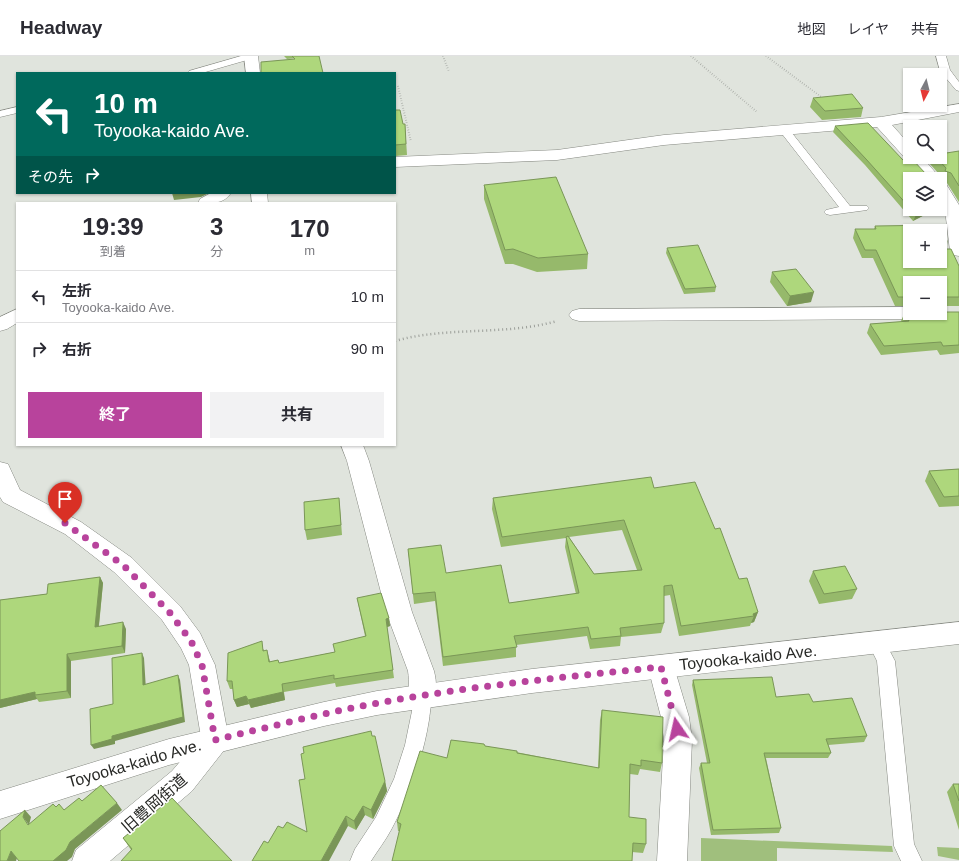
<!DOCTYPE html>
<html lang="ja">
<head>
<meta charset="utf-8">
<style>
	body { margin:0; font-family:Arial,"Noto Sans JP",sans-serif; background:#f2f2f3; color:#2b2b33; height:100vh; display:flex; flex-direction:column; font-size:15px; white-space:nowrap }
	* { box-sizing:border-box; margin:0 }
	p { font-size:13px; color:#7c7c81 }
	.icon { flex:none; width:22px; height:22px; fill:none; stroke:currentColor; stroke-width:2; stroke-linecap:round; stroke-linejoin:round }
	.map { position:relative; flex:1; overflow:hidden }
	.drawer { position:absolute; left:16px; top:146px; width:380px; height:244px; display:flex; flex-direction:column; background:#fff; border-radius:0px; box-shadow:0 1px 3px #0004 }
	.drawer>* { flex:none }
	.hud { position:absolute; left:16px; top:16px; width:380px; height:122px; border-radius:0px; box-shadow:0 1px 3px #0004; background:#00695c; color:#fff; overflow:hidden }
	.needle { width:26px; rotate:187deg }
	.buttons { position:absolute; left:903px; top:12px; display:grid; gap:8px }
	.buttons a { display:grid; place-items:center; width:44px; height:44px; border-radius:0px; background:#fff; box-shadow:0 1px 3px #0004; font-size:20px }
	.pin { position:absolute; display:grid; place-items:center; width:34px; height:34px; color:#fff; margin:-41px -17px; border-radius:50% 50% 50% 0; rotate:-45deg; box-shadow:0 0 4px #0007 }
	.pin .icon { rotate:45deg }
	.me { position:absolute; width:44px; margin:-22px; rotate:349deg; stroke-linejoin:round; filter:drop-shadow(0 0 3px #0008) }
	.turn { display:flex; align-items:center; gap:14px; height:84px; padding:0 12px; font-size:18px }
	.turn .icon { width:52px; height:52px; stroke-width:2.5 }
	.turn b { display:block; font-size:28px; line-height:34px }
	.then { display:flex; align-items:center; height:38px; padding:0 12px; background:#0003; gap:8px; font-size:15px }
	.eta { display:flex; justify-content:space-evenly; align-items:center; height:68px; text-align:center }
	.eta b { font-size:24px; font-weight:700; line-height:28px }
	.cta { display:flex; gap:8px; margin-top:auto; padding:8px 12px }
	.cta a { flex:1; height:46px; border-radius:0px; background:#b8439c; color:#fff; font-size:16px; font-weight:700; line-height:46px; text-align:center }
	.cta a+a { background:#f2f2f3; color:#2b2b33 }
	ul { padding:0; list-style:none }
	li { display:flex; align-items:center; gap:12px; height:52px; padding:0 12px; border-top:1px solid #e1e1e2 }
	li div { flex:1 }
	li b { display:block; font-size:15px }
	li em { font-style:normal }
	header { display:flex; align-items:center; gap:24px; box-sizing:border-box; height:56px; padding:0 20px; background:#fff; border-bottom:1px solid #e1e1e2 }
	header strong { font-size:19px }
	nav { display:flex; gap:22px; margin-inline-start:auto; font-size:14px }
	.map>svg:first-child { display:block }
	.green { fill:#a0bf7d }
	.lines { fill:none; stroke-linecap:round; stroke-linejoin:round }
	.lane-casing { stroke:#858881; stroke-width:1 }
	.street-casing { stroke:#858881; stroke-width:1 }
	.primary-casing { stroke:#858881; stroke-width:1 }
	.path-far1 { stroke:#9b9e99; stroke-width:2; stroke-dasharray:0.5 2; stroke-linecap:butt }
	.path { stroke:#9b9e99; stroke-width:2.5; stroke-dasharray:1 3; stroke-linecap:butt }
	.lane { fill:#fff; fill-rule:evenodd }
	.street { fill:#fff; fill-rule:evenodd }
	.primary { fill:#fff; fill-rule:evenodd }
	.wall { fill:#96b96b; fill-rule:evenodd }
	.shaded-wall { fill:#7a9657 }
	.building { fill:#aed77c; stroke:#7a9657; fill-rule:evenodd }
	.route { stroke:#b8439c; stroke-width:7; stroke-dasharray:0 12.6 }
	.labels { text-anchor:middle; stroke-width:3; stroke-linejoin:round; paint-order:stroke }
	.near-street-label { font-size:16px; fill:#282926; stroke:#fff }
</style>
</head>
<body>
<header>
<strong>Headway</strong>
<nav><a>地図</a><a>レイヤ</a><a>共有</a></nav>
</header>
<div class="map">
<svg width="959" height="805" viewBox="0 0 959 805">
	<rect width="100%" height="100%" fill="#e0e4dd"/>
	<path class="green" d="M701 782 892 790 893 796 777 792V805H701Z
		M937 791 959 792V804L938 800Z"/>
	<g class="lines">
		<defs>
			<path id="lane" d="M241 0H256L254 2 202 17H187L189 15Z
				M936 0H946L950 14 959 26V35L956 34 940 15Z
				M17 51V57L0 61V55Z
				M784 71 788 72 850 150H867L869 152 867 154 830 159 826 158 824 156 826 154 839 151 779 74Z
				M877 579 883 582 895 605 914 788 922 805H901L894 790 877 605 868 587 871 582Z
				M422 632 428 634C433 644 430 654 429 664 423 702 409 740 391 774 385 785 378 794 371 805H350L355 793 376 761 394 723 405 689 412 655 413 640 416 634Z"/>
			<path id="street" d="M244 0H258L260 17H246Z
				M959 48V56L892 69 910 89V101H922L941 123 940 125V123H924L877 71 664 89 557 104 395 111V101L557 94 664 79 881 61Z
				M940 126 946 128 959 149V200L953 199 950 195 946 162 940 144Z
				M211 137H231C223 149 210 147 198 147L200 143Z
				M251 137H267L268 147H252Z
				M910 251V257H924L921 261 914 263 579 265 572 263 569 259 572 255 579 253Z
				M17 253V267L7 273 0 275V261Z
				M341 389H363L369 405 412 556 434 615C437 627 437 637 431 648L422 652 413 648C407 638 410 627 408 615L386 556 347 405Z
				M0 406 8 408 20 434 81 466 132 502 180 550 200 577 215 609 229 684 225 693 192 735 110 805H72L76 794 172 715 201 681 189 609 181 592 162 564 114 516 65 478 3 446 0 441Z
				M661 600 670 603 674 611 689 661 692 684 687 805H657L664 684 661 661 648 611 652 603Z"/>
			<path id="primary" d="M959 566V588L532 637 377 659 324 670 169 709 0 763V735L169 683 324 646 377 635 532 613Z"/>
		</defs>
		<use href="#lane" class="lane-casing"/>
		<use href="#street" class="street-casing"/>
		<use href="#primary" class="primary-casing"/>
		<path class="path-far1" d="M443 0 449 16
			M691 0 757 56
			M766 0 824 43
			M398 30 411 86"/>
		<path class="path" d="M395 285C448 270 504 280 557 265"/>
		<use href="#lane" class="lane"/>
		<use href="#street" class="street"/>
		<use href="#primary" class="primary"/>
	</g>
	<path class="wall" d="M284 0H319L287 3Z
		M813 42 863 52 861 61 822 64 810 51Z
		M395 54 403 68H405L407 99 395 100Z
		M835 70 903 104 926 118H939L930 108 933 101H940L959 95V146L947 127 942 125V122L941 121 910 123V153H936L913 165 865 109 833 76Z
		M484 129 588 198 587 213 537 216 513 208H505L484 143Z
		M875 170 946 193 959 210V250H941L940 252V227H910V250H895L873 202H862L853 182 855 173H874Z
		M667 192 716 231 715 236 684 238 666 197Z
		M772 216 811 246 787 250 770 226Z
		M905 256H959V297L940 299 937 294 881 299 867 277 870 268 902 266 901 265Z
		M959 413V450L939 451 925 425 929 415Z
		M654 432 715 473 739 523 758 556 754 566 751 567 750 570 679 580 670 539 664 540V567L661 577 621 581 620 590 590 593 587 580 516 589V601L443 610 435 545 414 548 408 493 446 517 509 547 576 538 565 491 566 482 501 491 492 453 493 442ZM622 474 637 514 594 518 569 481Z
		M339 442 340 452 342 479 307 484 305 474Z
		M813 515 857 533 852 543 819 548 809 525Z
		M100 521 103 527 99 570 126 573 125 597 71 605V642L39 646 37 643 0 652V544L47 538Z
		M357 542 389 562 390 570 387 571 394 622 336 631 335 627 284 636 285 644 251 652 249 648 237 651 234 644 233 633H230L227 625 264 593V595L269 602 270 606 278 604 279 607 335 596 365 580Z
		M693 624 776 641 813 646 867 680 864 686 828 689 831 697 828 702H766L781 772 779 777 711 779 699 712 701 707H707L692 629Z
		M602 654 662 707 660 716 640 713 638 719 630 718 629 761 646 788 643 797 398 775 397 766 447 702 485 690 598 712 600 664Z
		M372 680 385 725 387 735 373 763 365 759 356 774 348 770 268 787 283 772 307 776 305 723Z
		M953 728H959V774L947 736Z
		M123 782 232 805 131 794Z"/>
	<path class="shaded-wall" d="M172 137H209L201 141 174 144Z
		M940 142H942L940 148Z
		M927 153H936L913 165 916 159Z
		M814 236 811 246 787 250 790 240Z
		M100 521 103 527 98 577 95 571Z
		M758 556 754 566 751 567 754 560 753 558Z
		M389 562 390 570 387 571 386 563Z
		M123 566 126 573 125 597 122 590Z
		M267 594 269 602 271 614 269 606Z
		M142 597 144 602 146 634 143 629Z
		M67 598 71 605V642L67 635Z
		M178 619 180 624 185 666 115 685V688L94 693 91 689 112 680Z
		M282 628 285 644 251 652 248 644Z
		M35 636V639L37 643 0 652V644Z
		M246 640 249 648 237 651 234 644Z
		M385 725 387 735 373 763 371 754Z
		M117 747 122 754 75 793 72 801 67 805H53L70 786Z
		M363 750 365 759 356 774 354 765Z
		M25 754 31 761 29 769 23 761Z
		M346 760 348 770 329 805H321Z
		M11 795 17 802 16 805H7Z"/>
	<path class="building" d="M292 0H319L323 17H261V6L295 3Z
		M852 38 863 52 825 55 813 42Z
		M395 54H400L403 68H405L406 88 395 89Z
		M868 67 903 104 912 103 926 118H941L942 142H940V123H910V152L866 103 835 70Z
		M959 95V130L951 117 945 115 946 112 936 101H940V98Z
		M556 121 588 198 538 202 513 193 505 194 484 129Z
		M910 153H927L916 159Z
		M940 169 947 185 946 193H951L959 210V241H944L942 247H940V227H910V241H898L876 194H865L855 173H876L875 170ZM910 175H940V205H910Z
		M698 189 716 231 685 233 667 192Z
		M796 213 814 236 790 240 772 216Z
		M940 255 943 256H959V289L943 290 941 286 884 290 870 268 909 265 905 256H910V257H940Z
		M959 413V440L944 441 929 415Z
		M651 421 654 432 695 426 715 473 720 472 739 523 747 522 758 556 753 558 754 560 681 570 672 529 664 530V567L620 572 621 580 591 583 588 571 514 580 517 591 443 601 435 536 413 538 408 493 441 489 446 517 501 509 509 547 579 537 566 481 568 480 594 518 642 514 624 464 502 481 493 442Z
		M339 442 341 469 305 474 304 446Z
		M845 510 857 533 824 538 813 515Z
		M100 521 95 571 123 566 122 590 67 598V635L35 639V636L0 644V544L47 538 48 528Z
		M381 537 389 562 386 563 393 614 334 623V619L282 628 283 636 248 644 246 640 234 644 232 625H227L228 597 262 585 263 595 267 594 269 606 278 604 279 607 335 596 333 588 366 580 357 542Z
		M142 597 143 629 178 619 183 661 112 680V683L91 689 90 653 113 648 112 602Z
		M772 621 776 641 809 638 813 646 852 642 867 680 826 683 831 697H764L781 772 713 774 701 707H710L693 624Z
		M602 654 663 661 662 707 641 704V710L630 708 629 761 646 763V788L633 787 632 805H392L401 768 397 766 420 695 447 702 451 684 484 688 485 690 517 695V697L599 712Z
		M371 675 372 680H375L385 725 371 754 363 750 354 765 346 760 321 805H252L264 785 268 787 278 770 283 772 287 766 307 776 299 724 305 723 301 698 304 697 303 691Z
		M953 728H959V745Z
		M101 729 117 747 70 786 66 794 53 805H19L11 795 7 805H0V775L25 754 23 761 28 769 53 748 56 751 59 748 64 754 79 742 82 745Z
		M172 742 232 805H121L132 793 123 782Z"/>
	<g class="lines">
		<path class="route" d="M65 467 123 509 170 557 191 585 202 609 215 684C269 671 323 657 378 647 471 630 566 621 661 611L677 673"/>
	</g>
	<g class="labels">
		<g class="near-street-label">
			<text transform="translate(748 601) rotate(-6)" y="6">Toyooka-kaido Ave.</text>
			<text transform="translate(134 707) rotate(-16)" y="6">Toyooka-kaido Ave.</text>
			<text transform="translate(154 747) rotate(-41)" y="6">旧豊岡街道</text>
		</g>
	</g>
</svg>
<div class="buttons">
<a><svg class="needle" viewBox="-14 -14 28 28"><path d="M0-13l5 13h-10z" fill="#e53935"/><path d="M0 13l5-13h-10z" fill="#7c7c81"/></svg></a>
<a><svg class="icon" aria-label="search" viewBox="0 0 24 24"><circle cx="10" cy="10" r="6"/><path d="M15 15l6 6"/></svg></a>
<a><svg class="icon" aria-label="layers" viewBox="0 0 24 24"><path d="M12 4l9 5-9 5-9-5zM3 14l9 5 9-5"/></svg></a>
<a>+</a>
<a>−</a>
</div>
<div class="pin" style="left:65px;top:467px;background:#d93025"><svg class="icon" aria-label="arrive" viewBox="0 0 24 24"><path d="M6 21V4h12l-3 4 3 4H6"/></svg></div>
<svg class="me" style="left:677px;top:673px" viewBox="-20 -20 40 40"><path d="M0-17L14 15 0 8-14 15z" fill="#b8439c" stroke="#fff" stroke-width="4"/></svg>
<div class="hud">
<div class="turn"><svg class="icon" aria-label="left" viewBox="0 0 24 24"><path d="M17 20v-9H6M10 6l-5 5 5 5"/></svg><div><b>10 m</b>Toyooka-kaido Ave.</div></div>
<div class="then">その先<svg class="icon" aria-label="right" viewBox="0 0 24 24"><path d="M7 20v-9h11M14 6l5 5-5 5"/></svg></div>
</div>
<section class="drawer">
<div class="eta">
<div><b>19:39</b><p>到着</p></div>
<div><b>3</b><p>分</p></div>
<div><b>170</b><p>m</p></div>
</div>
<ul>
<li><svg class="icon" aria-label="left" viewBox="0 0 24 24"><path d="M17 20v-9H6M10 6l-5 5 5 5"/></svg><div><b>左折</b><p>Toyooka-kaido Ave.</p></div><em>10 m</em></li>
<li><svg class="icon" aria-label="right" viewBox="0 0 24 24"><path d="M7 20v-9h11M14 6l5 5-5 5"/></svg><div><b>右折</b></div><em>90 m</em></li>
</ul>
<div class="cta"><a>終了</a><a>共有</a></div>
</section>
</div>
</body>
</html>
